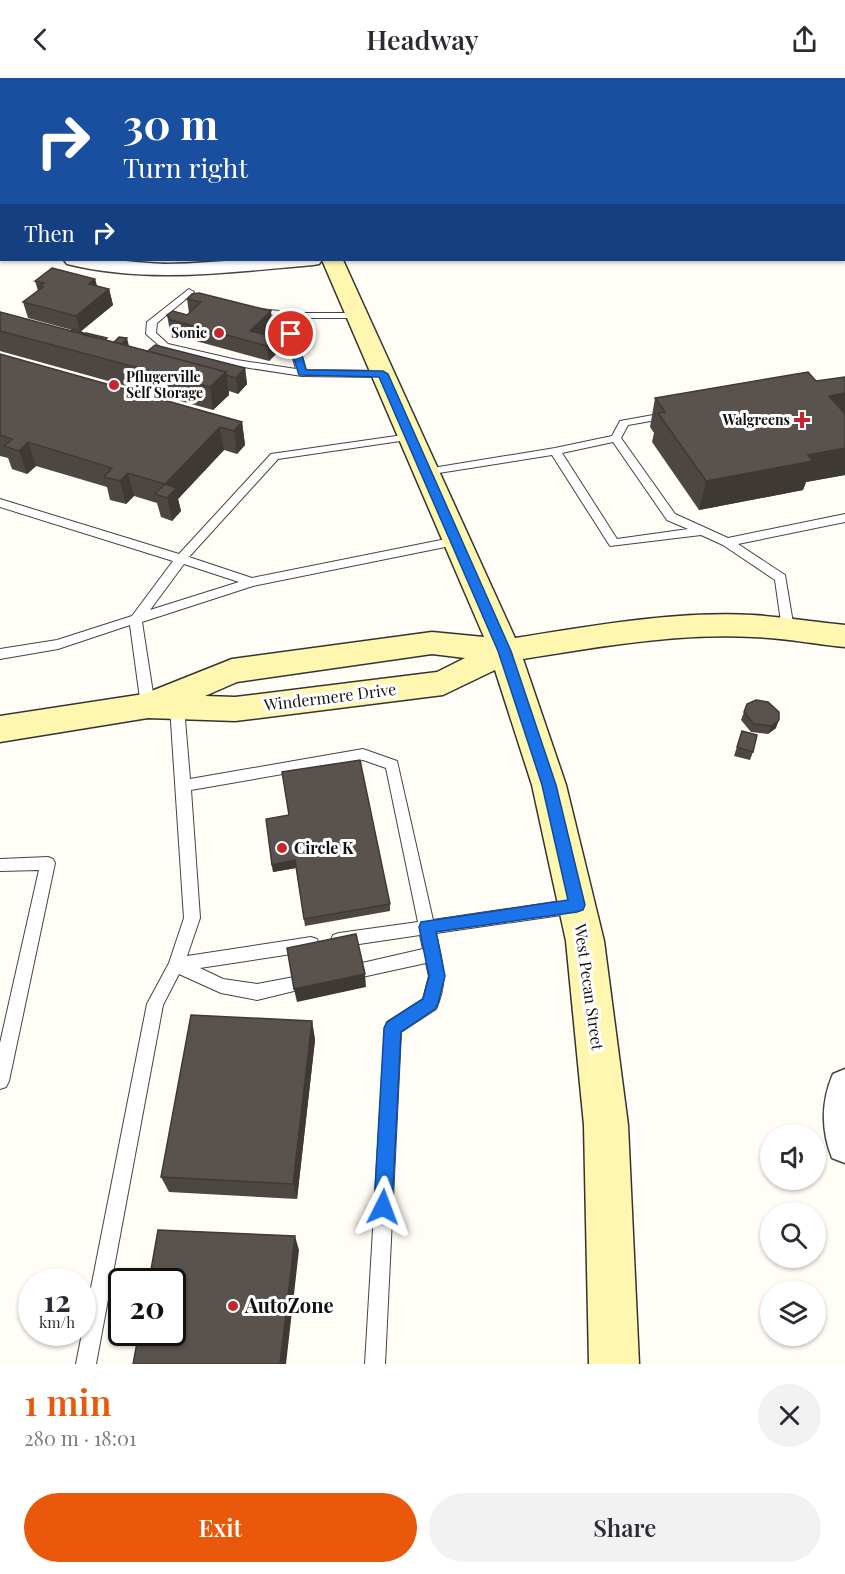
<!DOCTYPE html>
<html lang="en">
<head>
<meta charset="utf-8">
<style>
	body { margin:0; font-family:"Playfair Display",serif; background:#f2f2f3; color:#2b2b33; height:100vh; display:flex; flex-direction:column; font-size:22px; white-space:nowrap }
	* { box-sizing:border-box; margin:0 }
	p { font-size:20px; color:#7c7c81 }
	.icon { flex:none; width:33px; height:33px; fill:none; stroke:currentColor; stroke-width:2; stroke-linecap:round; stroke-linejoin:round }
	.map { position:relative; height:1286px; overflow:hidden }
	.sheet { display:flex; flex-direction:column; background:#fff; flex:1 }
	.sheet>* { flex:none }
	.hud { position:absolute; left:0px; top:0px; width:846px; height:183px; box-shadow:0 2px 4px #0004; background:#1a4fa0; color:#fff; overflow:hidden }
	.fabs { position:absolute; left:760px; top:1046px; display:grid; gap:12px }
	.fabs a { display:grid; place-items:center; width:66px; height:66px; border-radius:50%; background:#fff; box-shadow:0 2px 4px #0004; font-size:30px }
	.speed { position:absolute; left:18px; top:1190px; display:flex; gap:12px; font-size:30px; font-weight:700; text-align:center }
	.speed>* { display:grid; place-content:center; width:78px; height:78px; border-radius:50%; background:#fff; box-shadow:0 2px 4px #0004; line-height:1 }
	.speed small { font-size:15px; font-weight:400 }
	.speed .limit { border:3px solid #111; border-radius:9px; background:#fff; color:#111 }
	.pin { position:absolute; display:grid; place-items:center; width:51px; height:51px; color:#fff; margin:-26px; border:3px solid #fff; border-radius:50%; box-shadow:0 2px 6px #0007 }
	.me { position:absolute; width:66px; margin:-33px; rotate:3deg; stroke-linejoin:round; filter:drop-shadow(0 0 4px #0008) }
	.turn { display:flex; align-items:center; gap:21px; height:126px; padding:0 24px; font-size:27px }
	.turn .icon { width:78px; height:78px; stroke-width:2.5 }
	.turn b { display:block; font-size:42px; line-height:51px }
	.then { display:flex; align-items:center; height:57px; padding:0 24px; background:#0003; gap:12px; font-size:22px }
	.round { display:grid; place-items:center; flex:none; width:63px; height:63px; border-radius:32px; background:#f2f2f3 }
	.head { display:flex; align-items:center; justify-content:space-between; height:102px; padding:0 24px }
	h1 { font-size:36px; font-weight:600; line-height:45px; color:#ea580c }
	.cta { display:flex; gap:12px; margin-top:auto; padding:12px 24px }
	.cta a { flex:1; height:69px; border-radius:36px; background:#ea580c; color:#fff; font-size:24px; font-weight:600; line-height:69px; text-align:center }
	.cta a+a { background:#f2f2f3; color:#2b2b33 }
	header { display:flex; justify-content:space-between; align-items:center; height:78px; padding:0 24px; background:#fff; font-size:27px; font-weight:600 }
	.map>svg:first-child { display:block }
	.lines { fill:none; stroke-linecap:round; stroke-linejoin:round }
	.lane-casing { stroke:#444; stroke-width:2 }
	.street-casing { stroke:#444; stroke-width:3 }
	.secondary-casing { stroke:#333; stroke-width:3 }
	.lane { fill:#fff; fill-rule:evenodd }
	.street { fill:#fff; fill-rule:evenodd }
	.secondary { fill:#fff6b0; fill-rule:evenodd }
	.wall { fill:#4d4742 }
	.shaded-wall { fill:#3f3936 }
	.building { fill:#5a524d; stroke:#3f3936; stroke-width:1.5 }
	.route { fill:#1a73e8; stroke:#114b97; stroke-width:1.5 }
	.poi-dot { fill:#c4262e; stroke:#fff; stroke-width:2 }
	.labels { text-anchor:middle; stroke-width:6; stroke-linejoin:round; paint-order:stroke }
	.far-poi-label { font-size:14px; font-weight:bold; fill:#111; stroke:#fff; text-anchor:end }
	.street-label { font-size:16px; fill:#111; stroke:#fff }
	.poi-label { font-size:16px; font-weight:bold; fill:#111; stroke:#fff; text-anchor:start }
	.near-poi-label { font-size:20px; font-weight:bold; fill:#111; stroke:#fff; text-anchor:start }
</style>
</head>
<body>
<header><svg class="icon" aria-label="back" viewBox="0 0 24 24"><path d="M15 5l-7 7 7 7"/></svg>Headway<svg class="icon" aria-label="share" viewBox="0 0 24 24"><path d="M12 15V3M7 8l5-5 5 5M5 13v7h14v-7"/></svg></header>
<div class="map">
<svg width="845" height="1286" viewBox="0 0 845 1286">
	<rect width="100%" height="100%" fill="#fffdf5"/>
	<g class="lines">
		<defs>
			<path id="lane" d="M161 0H167V2H161Z
				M189 211 194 214 192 216 157 245 156 255 168 266 237 282 296 291 281 238 252 234V230L297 235H357L362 238 360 240H291L306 292 383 293 388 296 383 299 302 298 237 288 162 270 146 256 147 244Z
				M670 334 674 335V339L628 347 621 360 675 436 728 460 845 436V444L738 466 785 497 794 551 792 554H784L782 551 775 502 723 467 701 457 610 468 552 377 426 397 421 394 426 391 555 370 612 358 620 343ZM613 364 667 442 688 451 617 461 562 375Z
				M410 356 415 359 414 361 278 381 189 479 252 500 456 459 460 460 462 463 460 466 253 508 142 544 155 628 148 633 141 628 130 547 58 571 0 581V571L57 562 132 538 173 483 0 429V421L179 476 271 376ZM184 486 239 504 150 532Z
				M177 624 184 629 190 701 363 671 397 683 433 842 575 821 580 823 583 828 580 833 575 835 436 855C442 885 449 901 436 931L401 954 385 1286H365L385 950 387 944 423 921 429 898 426 885 362 899 356 897 354 892 356 887 362 885 423 871 420 857 339 869 333 867 331 862 333 857 339 855 418 844 386 690 363 682 191 712 200 840 187 878 311 859 317 861 319 866 317 871 311 873 200 890 223 901 257 906 294 899 300 901 302 906 300 911 294 913 257 922 221 915 179 896 163 927 96 1286H76L147 926 169 885 184 840 170 629Z
				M48 779 53 781 55 785 9 1003 6 1009 0 1011V965L39 792 0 793V781Z"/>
			<path id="street" d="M0 159H2V169H0Z
				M64 182C97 178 132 185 165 186 217 186 271 176 322 182L319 186 313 187C232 194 147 206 67 186Z
				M845 991V1085L832 1080C821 1052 821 1024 833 996Z"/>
			<path id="secondary" d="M241 0H257V2H241Z
				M322 182H343L515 560C593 548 673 533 753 537 784 539 815 544 845 547V569C815 566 784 560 753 559 676 555 599 569 523 581L566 707 604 863 628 1047 639 1286H589L584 1047 566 863 532 707 495 592 443 617 235 643 148 640 0 664V638L144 616 232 581 432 554 484 559ZM432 576 465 580 437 594 235 619 205 618 237 604Z"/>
		</defs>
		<use href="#lane" class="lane-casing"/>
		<use href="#street" class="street-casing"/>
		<use href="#secondary" class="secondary-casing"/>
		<use href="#lane" class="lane"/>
		<use href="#street" class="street"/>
		<use href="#secondary" class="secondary"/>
	</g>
	<path class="wall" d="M95 201 97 208 109 211 113 227 80 254 84 255V256L148 273 245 290 247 306 238 316 229 313V317L213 332 0 273V234L71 253 72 252 28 240 23 224 38 213 35 203Z
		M187 221 271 233 272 249 264 257 277 275 269 283 174 257 170 253 167 237H187L189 235Z
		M0 276 242 344 245 367 237 376 224 372 178 421 181 433 172 443 161 439 157 425 134 418 126 426 110 422 107 409 36 388 27 396 12 391 8 380 0 378Z
		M845 299V397L806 404 803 412 699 432 652 364 654 355 650 349 655 320 816 303Z
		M747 626 776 650 768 656 751 654 741 642Z
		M742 653 753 674 750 682 734 678Z
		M266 741 390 826V833L305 848 296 790 273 794Z
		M312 943 315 962 297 1121 169 1114 161 1099Z"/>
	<path class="shaded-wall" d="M0 46H2V54L0 55Z
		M95 201 99 216 89 206Z
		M109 211 113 227 80 254 76 238Z
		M271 233 272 249 256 265 250 253Z
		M275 259 277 275 269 283 267 268Z
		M127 260 129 268 122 266Z
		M245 290 247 306 238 316 236 300Z
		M226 294 229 317 213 332 210 309Z
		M845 315V342L829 318Z
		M242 344 245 367 237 376 234 353Z
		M220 349 224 372 178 421 181 433 172 443 165 406Z
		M28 364 36 388 27 396 19 373Z
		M845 370V397L806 404 803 412 699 432 706 403 808 377Z
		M128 395 134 418 126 426 120 403Z
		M779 642 776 650 768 656 772 648Z
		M295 782 296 790 273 794 272 787Z
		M365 896 366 909 297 924 294 911Z
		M312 943 315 962 297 1121 293 1106Z
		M295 1158 299 1172 286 1286H280Z"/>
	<path class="building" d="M67 0H130L131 2H67Z
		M52 190 95 201 89 206 109 211 76 238 23 224 43 209 39 208 44 205 35 203Z
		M199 215 271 233 250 253 275 259 267 268 171 242 167 237 173 233 187 237 201 224 187 221 192 216Z
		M0 234 226 294 210 309 0 253Z
		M73 251 84 255 82 256 71 253Z
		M86 255 107 260 105 262 84 257Z
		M119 259 127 260 122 266 114 264Z
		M155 267 245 290 236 300 226 297V294L148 273Z
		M0 276 242 344 234 353 220 349 165 406 128 395 120 403 104 399 112 390 28 364 19 373 4 368 12 361 0 357Z
		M808 294 816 303 845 299V315L829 318 845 336V370L808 377 813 383 706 403 658 335 665 334 655 320Z
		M165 406 176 410 167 420 155 416Z
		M756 622 768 624 779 634V642L772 648 754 646 744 634 747 626Z
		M742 653 757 657 753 674 737 669Z
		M360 682 390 826 304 841 295 782 272 787 266 741 289 737 282 694Z
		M356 856 365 896 294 911 287 870Z
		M191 937 312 943 293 1106 161 1099Z
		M158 1152 295 1158 280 1286H133L139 1254H172V1203H149Z"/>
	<path class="route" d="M287 254 296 256 306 292 383 293 388 296 511 573 556 707 585 827 583 832 577 834 436 854 445 898 438 926 435 931 401 954 392 1129 390 1136 383 1139 376 1136 374 1129 384 950 387 944 423 921 429 898 419 849 421 844 568 822 542 707 498 573 379 299 299 297 286 256Z"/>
	<g class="poi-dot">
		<circle cx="219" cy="255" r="6"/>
		<circle cx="114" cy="307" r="6"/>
		<path d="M799 333h6v6h6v6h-6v6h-6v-6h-6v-6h6z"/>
		<circle cx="282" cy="770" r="6"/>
		<circle cx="233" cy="1228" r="6"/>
	</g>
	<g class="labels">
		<g class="far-poi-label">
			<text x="207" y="260">Sonic</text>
			<text x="126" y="304" text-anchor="start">Pflugerville<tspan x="126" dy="16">Self Storage</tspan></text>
			<text x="790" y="347">Walgreens</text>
		</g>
		<g class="street-label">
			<text transform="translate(330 619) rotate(-7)" y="6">Windermere Drive</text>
			<text transform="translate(589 909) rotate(82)" y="6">West Pecan Street</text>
		</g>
		<g class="poi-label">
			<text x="294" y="776">Circle K</text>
		</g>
		<g class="near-poi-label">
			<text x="245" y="1235">AutoZone</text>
		</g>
	</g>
</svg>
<div class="fabs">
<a><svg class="icon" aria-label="sound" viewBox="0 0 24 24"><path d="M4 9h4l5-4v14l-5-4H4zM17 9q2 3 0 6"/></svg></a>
<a><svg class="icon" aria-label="search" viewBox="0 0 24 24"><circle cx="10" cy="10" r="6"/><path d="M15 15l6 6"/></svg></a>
<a><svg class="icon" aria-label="layers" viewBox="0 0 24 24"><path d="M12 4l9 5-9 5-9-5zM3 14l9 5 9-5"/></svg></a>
</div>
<div class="speed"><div>12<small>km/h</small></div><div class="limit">20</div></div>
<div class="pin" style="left:291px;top:256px;background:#d93025"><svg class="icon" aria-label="arrive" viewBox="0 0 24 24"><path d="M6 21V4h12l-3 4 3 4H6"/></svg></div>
<svg class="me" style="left:383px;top:1129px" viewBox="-20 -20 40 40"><path d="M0-17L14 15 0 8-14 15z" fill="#1a73e8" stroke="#fff" stroke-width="4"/></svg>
<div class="hud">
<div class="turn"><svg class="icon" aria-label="right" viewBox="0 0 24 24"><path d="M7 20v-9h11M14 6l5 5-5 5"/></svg><div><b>30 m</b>Turn right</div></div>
<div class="then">Then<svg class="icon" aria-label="right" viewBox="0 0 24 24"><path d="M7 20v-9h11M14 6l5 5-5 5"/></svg></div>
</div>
</div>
<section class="sheet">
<div class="head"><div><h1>1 min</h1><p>280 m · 18:01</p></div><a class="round"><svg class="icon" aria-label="close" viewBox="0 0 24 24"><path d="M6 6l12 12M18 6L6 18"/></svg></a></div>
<div class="cta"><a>Exit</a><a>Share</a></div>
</section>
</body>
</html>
